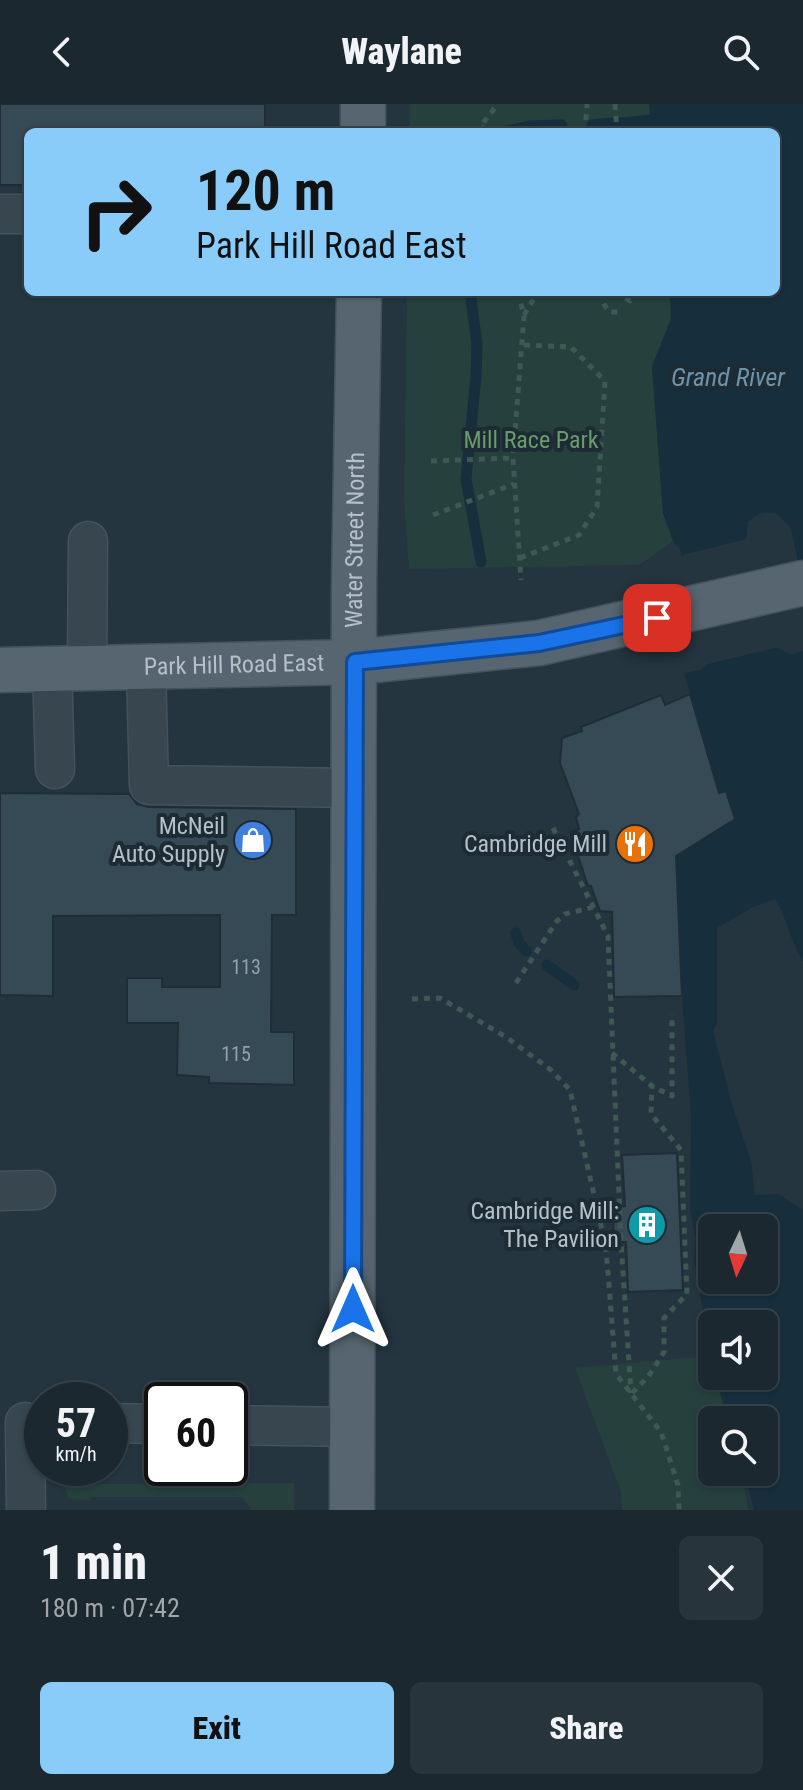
<!DOCTYPE html>
<html lang="en">
<head>
<meta charset="utf-8">
<style>
	body { margin:0; font-family:"Roboto Condensed",sans-serif; background:#28343b; color:#f1f3f6; height:100vh; display:flex; flex-direction:column; font-size:30px; white-space:nowrap }
	* { box-sizing:border-box; margin:0 }
	p { font-size:26px; color:#a0a6aa }
	.icon { flex:none; width:44px; height:44px; fill:none; stroke:currentColor; stroke-width:2; stroke-linecap:round; stroke-linejoin:round }
	.map { position:relative; height:1406px; overflow:hidden }
	.details { display:flex; flex-direction:column; background:#1b282f; flex:1 }
	.details>* { flex:none }
	.hud { position:absolute; left:24px; top:24px; width:756px; height:168px; border-radius:12px; box-shadow:0 2px 6px #0004,0 0 0 2px #39444b; background:#89ccfa; color:#111; overflow:hidden }
	.needle { width:52px; rotate:184deg }
	.fabs { position:absolute; left:698px; top:1110px; display:grid; gap:16px }
	.fabs a { display:grid; place-items:center; width:80px; height:80px; border-radius:12px; background:#1b282f; box-shadow:0 2px 6px #0004,0 0 0 2px #39444b; font-size:40px }
	.speed { position:absolute; left:24px; top:1278px; display:flex; gap:16px; font-size:40px; font-weight:700; text-align:center }
	.speed>* { display:grid; place-content:center; width:104px; height:104px; border-radius:50%; background:#1b282f; box-shadow:0 2px 6px #0004,0 0 0 2px #39444b; line-height:1 }
	.speed small { font-size:20px; font-weight:400 }
	.speed .limit { border:4px solid #111; border-radius:12px; background:#fff; color:#111 }
	.pin { position:absolute; display:grid; place-items:center; width:68px; height:68px; color:#fff; margin:-34px; border-radius:16px; box-shadow:0 4px 12px #0006 }
	.me { position:absolute; width:88px; margin:-44px; rotate:0deg; stroke-linejoin:round; filter:drop-shadow(0 0 6px #0008) }
	.turn { display:flex; align-items:center; gap:28px; height:168px; padding:0 40px; font-size:36px }
	.turn .icon { width:104px; height:104px; stroke-width:2.5 }
	.turn b { display:block; font-size:56px; line-height:68px }
	.round { display:grid; place-items:center; flex:none; width:84px; height:84px; border-radius:12px; background:#28343b }
	.headline { display:flex; align-items:center; justify-content:space-between; height:136px; padding:0 40px }
	h1 { font-size:48px; font-weight:800; line-height:60px }
	.primary-button { display:flex; gap:16px; margin-top:auto; padding:16px 40px }
	.primary-button a { flex:1; height:92px; border-radius:12px; background:#89ccfa; color:#111; font-size:32px; font-weight:800; line-height:92px; text-align:center }
	.primary-button a+a { background:#28343b; color:#f1f3f6 }
	header { display:flex; justify-content:space-between; align-items:center; height:104px; padding:0 40px; background:#1b282f; font-size:36px; font-weight:800 }
	.map>svg:first-child { display:block }
	.green { fill:#26403d }
	.water { fill:#172e3d; fill-rule:evenodd }
	.pier { fill:#24353f }
	.lines { fill:none; stroke-linecap:round; stroke-linejoin:round }
	.stream { stroke:#172e3d; stroke-width:11 }
	.building { fill:#364a55; stroke:#1f2d36; stroke-width:2 }
	.minor-casing { stroke:#44525b; stroke-width:41 }
	.major-casing { stroke:#44525b; stroke-width:47 }
	.path { stroke:#3f5854; stroke-width:5; stroke-dasharray:6 6; stroke-linecap:butt }
	.minor { stroke:#38464f; stroke-width:38 }
	.major { stroke:#56656f; stroke-width:44 }
	.route-casing { stroke:#114b97; stroke-width:20 }
	.route { stroke:#1a73e8; stroke-width:14 }
	.labels { text-anchor:middle; stroke-width:8; stroke-linejoin:round; paint-order:stroke }
	.number-label { font-size:20px; fill:#92a1aa }
	.park-label { font-size:24px; fill:#6a9b6b; stroke:#1d2b34 }
	.street-label { font-size:24px; fill:#b4c1c9; stroke:#1d2b34 }
	.poi-label { font-size:24px; fill:#b4c1c9; stroke:#1d2b34; text-anchor:end }
	.water-label { font-size:26px; font-style:italic; fill:#6c93a9; stroke:#1d2b34 }
</style>
</head>
<body>
<header><svg class="icon" aria-label="back" viewBox="0 0 24 24"><path d="M15 5l-7 7 7 7"/></svg>Waylane<svg class="icon" aria-label="search" viewBox="0 0 24 24"><circle cx="10" cy="10" r="6"/><path d="M15 15l6 6"/></svg></header>
<div class="map">
<svg width="803" height="1406" viewBox="0 0 803 1406">
	<rect width="100%" height="100%" fill="#24353f"/>
	<path class="green" d="M410 0H649L652 28H410Z
		M407 188H670L671 215 652 262 663 409 673 437 639 461 409 465 404 396Z
		M709 1252 712 1272H715L727 1316H712V1368H742L748 1406H622L621 1388 575 1264Z
		M294 1379V1406H252L242 1393H91V1397L68 1395 64 1380Z"/>
	<path class="water" d="M649 0H803V483L791 424 775 408 758 410 748 418 746 435 777 544 792 551 803 547V858C790 836 788 816 775 795L753 803 717 824V920L713 927 733 1004 751 1057 755 1091 778 1090 803 1106V1406H754L745 1368H764V1316H729L715 1272H764V1220H712V1261L694 1156 696 1135 690 1107 691 1013 682 892 676 752 735 715 727 688 719 689 684 569 701 566 707 561 680 445 673 437 663 409 652 262 671 215 670 188H776V28H652ZM712 1124H764V1176H712Z"/>
	<path class="pier" d="M750 434 783 542 680 567 703 560 678 452Z"/>
	<g class="lines">
		<path class="stream" d="M620 19 664 15
			M592 21 611 19
			M508 27 529 22 562 21
			M470 188 477 240 476 272 466 375 481 458
			M516 829 519 839 526 847
			M547 861 574 881"/>
	</g>
	<path class="building" d="M0 0H265V28H28V81H0Z
		M690 590 719 689 726 687 735 715 676 752 682 892 614 893 612 808 600 807 591 782H588L570 728 579 725 576 713 579 710 560 659 562 634 582 627 581 623 661 591 665 601Z
		M0 689 129 690 137 700 149 703 296 705V811H272L271 928H294V981L209 979V973L177 971 178 919H127V874H162V883H220V811L53 812V892L0 891Z
		M677 1049 683 1186 628 1188 626 1138H614L613 1103 625 1102 622 1051Z"/>
	<g class="lines">
		<defs>
			<path id="minor" d="M0 110H28
				M52 563 55 665
				M87 563 88 437
				M146 564 149 681 354 684
				M0 1087 36 1086
				M25 1318 26 1406
				M110 1319 162 1320
				M230 1321 352 1323"/>
			<g id="major">
				<path d="M363 28V0"/>
				<path id="s1" d="M0 566 355 558 539 539 803 479"/>
				<path id="s2" d="M352 1406 354 482 359 188"/>
			</g>
		</defs>
		<use href="#minor" class="minor-casing"/>
		<use href="#major" class="major-casing"/>
		<path class="path" d="M615 0 617 28
			M481 22 490 28
			M476 28 498 0
			M585 28 587 0
			M518 188 524 212 513 354 521 476
			M600 188 605 202 610 208H619
			M615 188 630 197 633 188
			M524 211 538 188
			M431 357 513 354
			M433 411 514 380
			M520 454 579 431 597 403 605 277 571 243 522 241
			M553 724 608 832 621 1138 631 1289
			M516 879 557 817 565 810 598 802
			M412 895 440 894 506 933 551 966 570 986 606 1143 616 1270 661 1328 678 1381 679 1406
			M612 949 652 982 672 992V910
			M632 1289 648 1273 664 1248V1214L687 1190 681 1046 651 1010 652 982"/>
		<use href="#minor" class="minor"/>
		<use href="#major" class="major"/>
	</g>
	<g class="lines">
		<defs>
			<path id="route" d="M353 1205 355 558 539 539 657 514"/>
		</defs>
		<use href="#route" class="route-casing"/>
		<use href="#route" class="route"/>
	</g>
	<defs>
		<symbol id="shop-disc" viewBox="-11 -11 22 22"><circle r="9.5" fill="#3f7fe0" stroke="#1d2b34"/><path d="M-5-2.5h2.3a2.7 3.5 0 0 1 5.4 0H5L5.5 6h-11ZM-1.5-2.5h3a1.5 2.3 0 0 0-3 0Z" fill="#fff"/></symbol>
		<symbol id="restaurant-disc" viewBox="-11 -11 22 22"><circle r="9.5" fill="#e8710a" stroke="#1d2b34"/><path d="M-5-6h1v4h1v-4h1v4h1v-4h1v5L-1.5 .5V6h-2V.5L-5-1ZM5-6V6H3V1.5H1.5Q1.5-4 5-6Z" fill="#fff"/></symbol>
		<symbol id="building-disc" viewBox="-11 -11 22 22"><circle r="9.5" fill="#0f9aa8" stroke="#1d2b34"/><path d="M-4-6H4V6H1V3H-1V6H-4ZM-2.5-4.3h1.7v1.8h-1.7ZM.8-4.3h1.7v1.8H.8ZM-2.5-1h1.7V.8h-1.7ZM.8-1h1.7V.8H.8Z" fill="#fff"/></symbol>
	</defs>
	<g fill-rule="evenodd">
		<use href="#shop-disc" x="231" y="714" width="44" height="44"/>
		<use href="#restaurant-disc" x="613" y="718" width="44" height="44"/>
		<use href="#building-disc" x="625" y="1099" width="44" height="44"/>
	</g>
	<g class="labels">
		<g class="number-label">
			<text x="246" y="870">113</text>
			<text x="236" y="957">115</text>
		</g>
		<g class="park-label">
			<text x="531" y="344">Mill Race Park</text>
		</g>
		<g class="street-label">
			<text dy="8" stroke="none"><textPath href="#s2" startOffset="970">Water Street North</textPath></text>
			<text dy="8" stroke="none"><textPath href="#s1" startOffset="234">Park Hill Road East</textPath></text>
		</g>
		<g class="poi-label">
			<text x="225" y="730">McNeil<tspan x="225" dy="28">Auto Supply</tspan></text>
			<text x="607" y="748">Cambridge Mill</text>
			<text x="619" y="1115">Cambridge Mill:<tspan x="619" dy="28">The Pavilion</tspan></text>
		</g>
		<g class="water-label">
			<text x="728" y="282">Grand River</text>
		</g>
	</g>
</svg>
<div class="fabs">
<a><svg class="needle" viewBox="-14 -14 28 28"><path d="M0-13l5 13h-10z" fill="#e53935"/><path d="M0 13l5-13h-10z" fill="#a0a6aa"/></svg></a>
<a><svg class="icon" aria-label="sound" viewBox="0 0 24 24"><path d="M4 9h4l5-4v14l-5-4H4zM17 9q2 3 0 6"/></svg></a>
<a><svg class="icon" aria-label="search" viewBox="0 0 24 24"><circle cx="10" cy="10" r="6"/><path d="M15 15l6 6"/></svg></a>
</div>
<div class="speed"><div>57<small>km/h</small></div><div class="limit">60</div></div>
<div class="pin" style="left:657px;top:514px;background:#d93025"><svg class="icon" aria-label="arrive" viewBox="0 0 24 24"><path d="M6 21V4h12l-3 4 3 4H6"/></svg></div>
<svg class="me" style="left:353px;top:1205px" viewBox="-20 -20 40 40"><path d="M0-17L14 15 0 8-14 15z" fill="#1a73e8" stroke="#fff" stroke-width="4"/></svg>
<div class="hud">
<div class="turn"><svg class="icon" aria-label="right" viewBox="0 0 24 24"><path d="M7 20v-9h11M14 6l5 5-5 5"/></svg><div><b>120 m</b>Park Hill Road East</div></div>
</div>
</div>
<section class="details">
<div class="headline"><div><h1>1 min</h1><p>180 m · 07:42</p></div><a class="round"><svg class="icon" aria-label="close" viewBox="0 0 24 24"><path d="M6 6l12 12M18 6L6 18"/></svg></a></div>
<div class="primary-button"><a>Exit</a><a>Share</a></div>
</section>
</body>
</html>
